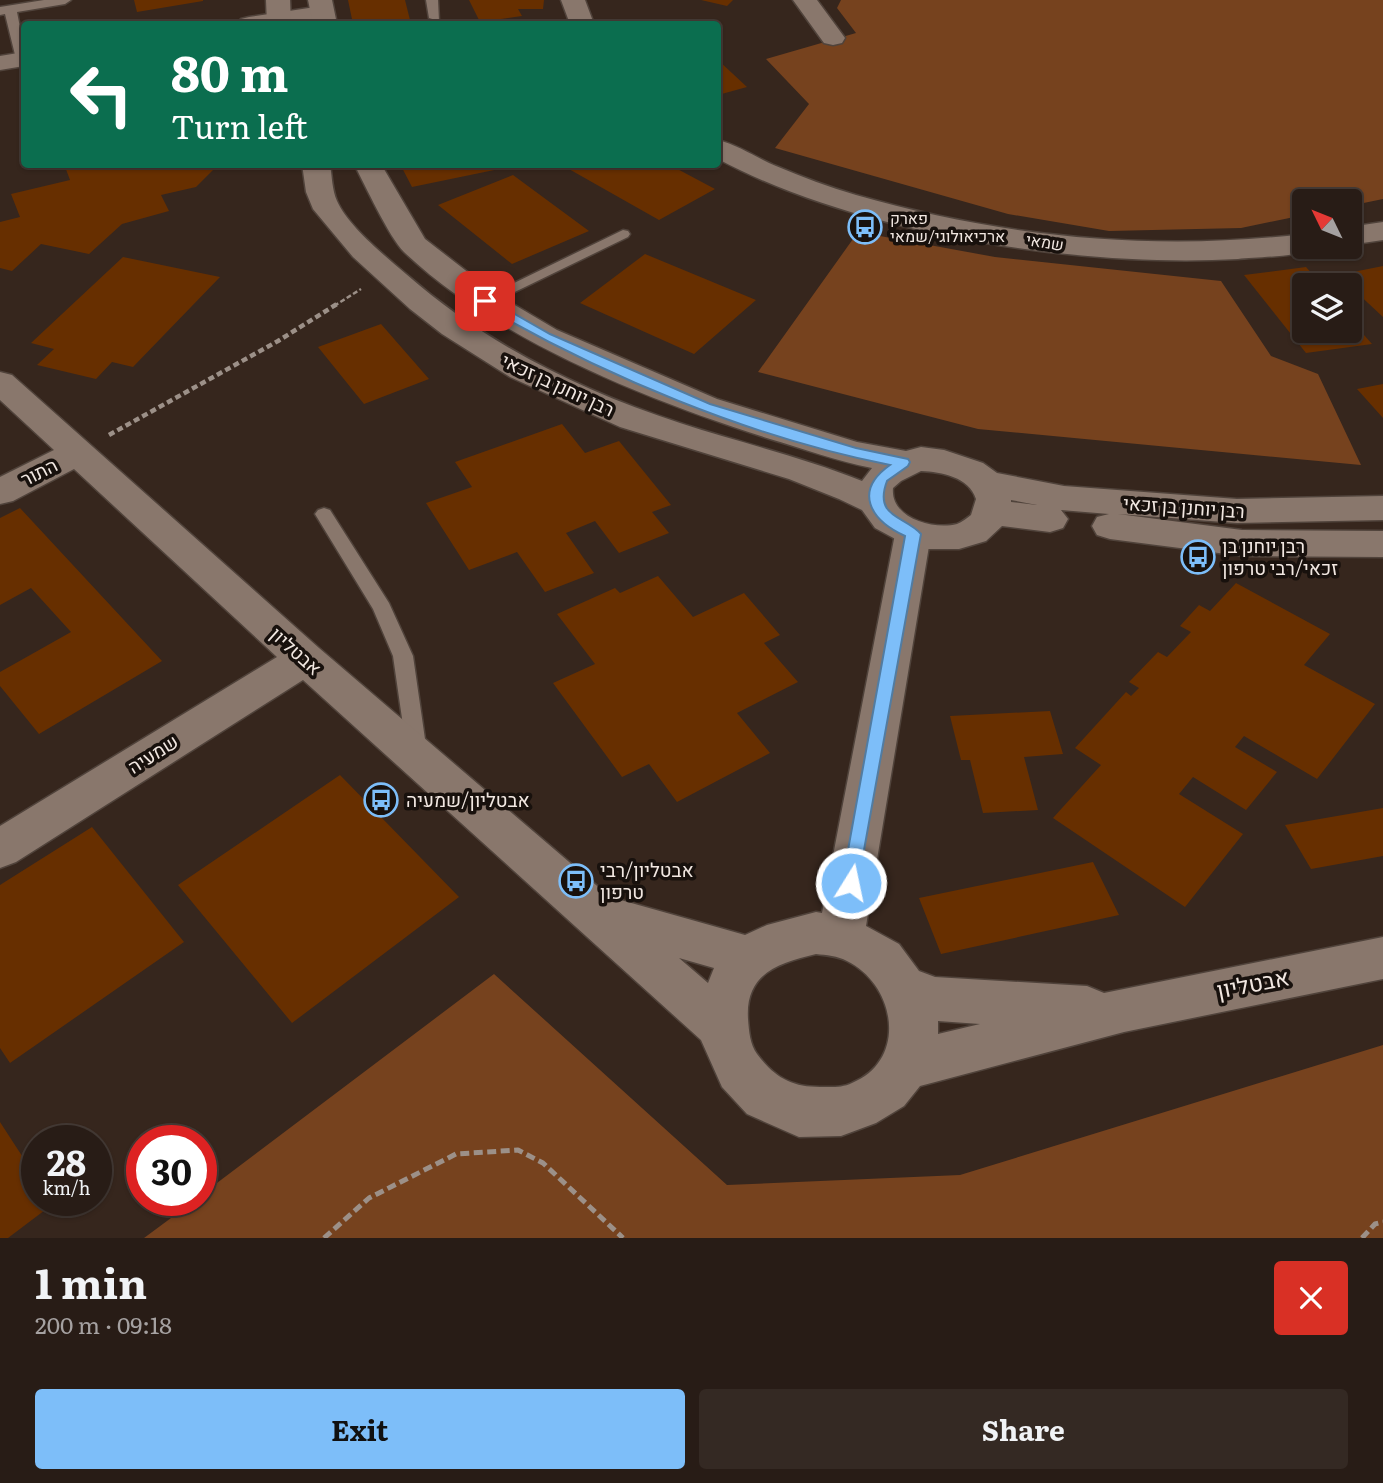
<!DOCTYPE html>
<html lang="en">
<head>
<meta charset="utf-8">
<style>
	body { margin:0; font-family:Literata,Heebo,serif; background:#342923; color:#f1f3f6; height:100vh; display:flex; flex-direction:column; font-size:26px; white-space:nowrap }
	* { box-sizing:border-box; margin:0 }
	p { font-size:23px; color:#a5a1a1 }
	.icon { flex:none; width:38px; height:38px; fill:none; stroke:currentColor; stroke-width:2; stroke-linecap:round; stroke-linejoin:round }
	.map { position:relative; height:1238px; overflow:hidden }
	.side { display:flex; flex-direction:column; background:#281c16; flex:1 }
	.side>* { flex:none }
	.hud { position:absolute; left:21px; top:21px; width:700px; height:147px; border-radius:7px; box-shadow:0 2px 5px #0004,0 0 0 2px #443a35; background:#0b6e4f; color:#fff; overflow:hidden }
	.needle { width:46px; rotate:313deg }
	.fabs { position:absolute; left:1292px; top:189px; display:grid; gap:14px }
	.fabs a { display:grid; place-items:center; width:70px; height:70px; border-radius:7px; background:#281c16; box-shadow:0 2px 5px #0004,0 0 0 2px #443a35; font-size:35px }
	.speed { position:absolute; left:21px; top:1125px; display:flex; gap:14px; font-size:35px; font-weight:700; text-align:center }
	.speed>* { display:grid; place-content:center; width:91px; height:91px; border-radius:50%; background:#281c16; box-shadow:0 2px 5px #0004,0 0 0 2px #443a35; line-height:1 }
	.speed small { font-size:18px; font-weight:400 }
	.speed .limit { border:10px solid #d22; background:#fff; color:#111 }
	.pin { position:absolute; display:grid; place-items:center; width:60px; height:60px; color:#fff; margin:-30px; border-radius:14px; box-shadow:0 4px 10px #0006 }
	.me { position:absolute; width:77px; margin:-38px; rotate:10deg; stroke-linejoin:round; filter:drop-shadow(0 0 5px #0008) }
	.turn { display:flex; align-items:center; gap:24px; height:147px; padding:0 35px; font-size:32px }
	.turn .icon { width:91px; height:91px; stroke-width:2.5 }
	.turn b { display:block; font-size:49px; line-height:60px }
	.round { display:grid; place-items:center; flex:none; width:74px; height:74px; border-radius:7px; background:#342923 }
	.headline { display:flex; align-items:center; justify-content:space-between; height:119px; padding:0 35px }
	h1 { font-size:42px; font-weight:700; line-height:52px }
	.cta { display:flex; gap:14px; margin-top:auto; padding:14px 35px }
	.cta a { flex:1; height:80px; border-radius:7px; background:#7dbef9; color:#111; font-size:28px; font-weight:700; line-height:80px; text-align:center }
	.cta a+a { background:#342923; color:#f1f3f6 }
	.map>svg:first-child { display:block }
	.green { fill:#76421e }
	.building { fill:#672f00 }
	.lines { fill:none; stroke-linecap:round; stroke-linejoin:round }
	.service-casing { stroke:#50433b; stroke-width:3 }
	.minor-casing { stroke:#50433b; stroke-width:3 }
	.tertiary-casing { stroke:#50433b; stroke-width:3 }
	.path-far2 { stroke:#9c9088; stroke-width:2.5; stroke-dasharray:5 2.5; stroke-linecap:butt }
	.path-far1 { stroke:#9c9088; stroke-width:4.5; stroke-dasharray:6 3.5; stroke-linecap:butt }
	.path { stroke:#9c9088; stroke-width:5; stroke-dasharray:9 4.5; stroke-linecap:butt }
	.service { fill:#89776c; fill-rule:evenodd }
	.minor { fill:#89776c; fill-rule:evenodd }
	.tertiary { fill:#89776c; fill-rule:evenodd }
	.route { fill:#7dbef9; stroke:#517ca2; stroke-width:2 }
	.labels { text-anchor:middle; stroke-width:7; stroke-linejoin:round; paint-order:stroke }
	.far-poi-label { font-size:16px; fill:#f1e7e1; stroke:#18110d; text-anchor:start }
	.far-street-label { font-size:16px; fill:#f1e7e1; stroke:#18110d }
	.street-label { font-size:19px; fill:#f1e7e1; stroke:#18110d }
	.poi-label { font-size:19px; fill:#f1e7e1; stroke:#18110d; text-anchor:start }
	.near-street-label { font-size:23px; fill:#f1e7e1; stroke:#18110d }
</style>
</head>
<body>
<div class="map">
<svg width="1383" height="1238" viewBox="0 0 1383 1238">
	<rect width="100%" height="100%" fill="#36261d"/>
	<path class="green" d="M841 0H1383V199L1349 206V201H1304V215L1241 228 1109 231 1008 214 775 148 809 104 766 59 856 33 837 8Z
		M858 232 995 257 1221 281 1271 356 1318 374 1361 465 978 429 758 372Z
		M494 974 727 1185 960 1175 1383 1045V1238H144L194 1201 201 1200V1195Z"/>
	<path class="building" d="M134 0H203V1L137 12Z
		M348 0H405L411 24H353Z
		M469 0H544L543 9H518L522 16 480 22Z
		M701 0H733L727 6Z
		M718 60 747 87 718 95Z
		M64 164H219L196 187 161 195 169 211 122 224 89 254 41 244 12 271 0 268V222L20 217 11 194 70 180Z
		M400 164H502L504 168 412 187Z
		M560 164H668L715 189 659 220Z
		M513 175 589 231 512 264 438 205Z
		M645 254 756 300 694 354 580 303Z
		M123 257 220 277 133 367 112 362 96 379 37 365 54 349 31 343Z
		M1383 266V317L1338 275Z
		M1306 267 1322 285H1304V331H1349V318L1372 344 1306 353 1244 275Z
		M381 324 429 379 364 404 318 347Z
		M1383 384V418L1357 389Z
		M562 424 585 453 619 441 671 505 652 512 669 533 619 553 595 521 566 533 594 573 545 592 517 552 469 570 426 503 472 487 455 462Z
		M20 508 162 661 39 734 0 686V672L71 632 31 588 0 605V518Z
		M658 576 693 617 744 593 780 635 764 643 798 682 737 713 770 753 677 802 649 764 622 777 553 683 595 664 557 614 615 588 620 593Z
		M1236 583 1330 634 1304 665 1375 704 1317 779 1244 736 1235 747 1277 772 1246 810 1193 777 1179 794 1243 834 1185 907 1053 818 1101 765 1075 748 1126 692 1131 696 1139 688 1129 682 1158 652 1167 657 1191 632 1180 626 1199 605 1210 611Z
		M1050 711 1063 754 1024 757 1038 810 983 813 970 760H961L950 716Z
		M340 775 459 897 292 1023 178 885Z
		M1383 808V856L1311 869 1285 825Z
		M92 827 184 942 10 1063 0 1048V885Z
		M1093 862 1119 915 941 954 919 898Z
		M0 1122 37 1179V1200H51L53 1204 8 1238H0Z"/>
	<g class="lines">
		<defs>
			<path id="service" d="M44 0H71L65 4 17 12 24 48V63H17L5 14 0 15V7Z
				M426 0H438L439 21 429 18Z
				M623 230 628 231 630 234 628 237 490 304H480L477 301Z
				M324 508 330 510 389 603 413 656 427 753 424 759 417 761 410 759 407 753 393 656 373 609 315 514 318 510Z"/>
			<path id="minor" d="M561 0H585L594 24H570Z
				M793 0H817L845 38 842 43 833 45 824 43Z
				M322 6 330 8 334 13 330 18 293 24H237L241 19 249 17Z
				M24 52V66L0 70V56Z
				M718 140C738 145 757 158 776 166 802 177 829 187 856 195 1001 237 1154 252 1304 234V247H1316C1302 257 1257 257 1238 259 1079 268 859 234 718 159Z
				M1383 222V240L1349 245V227Z
				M0 372 12 375 319 648 610 897 745 935 767 925 816 912 822 913 895 534 900 525 913 521 926 525 931 534 866 926 899 944 919 971 935 977 1087 986 1104 993 1383 937V979L1124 1032 920 1086 904 1106 876 1123 841 1136 799 1137 747 1114 722 1087 701 1040 303 680 16 862 0 868V826L277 657 74 469 13 501 0 504V477L54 450 0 400ZM816 954C826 955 838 956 847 961 896 985 908 1060 852 1083 842 1088 831 1087 820 1087 792 1087 775 1078 757 1054 750 1044 749 1032 748 1019 745 973 779 963 816 954ZM679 958 714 968 708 983ZM938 1021 980 1024 938 1034Z"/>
			<path id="tertiary" d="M266 0H290L291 24H267Z
				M308 0H332L337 24H313Z
				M302 164H330C332 176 332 190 337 201 348 226 385 256 406 274 486 344 579 390 680 423 741 443 803 457 862 481L872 468C837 461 804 449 770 439 648 400 498 341 404 252 389 237 365 185 354 164H381L425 239 496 294 557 330 717 399 857 442 906 451 921 447 944 450 983 463 997 473 1064 486 1237 499 1383 496V520L1237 523 1118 514 1242 530 1383 531V557L1242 556 1110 539 1097 535 1092 526 1097 517 1109 514 1061 510 1068 519 1063 528 1050 532 1002 526 986 541 959 549H927L899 541 875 528 862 510 839 499 789 479 620 427 510 377 442 334 410 309 353 257 313 209 306 192ZM921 471C942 472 969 477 976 499L971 515C967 518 962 522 957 524 933 530 890 518 893 488L901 481ZM1011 500 1037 505 1011 502Z"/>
		</defs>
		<use href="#service" class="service-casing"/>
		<use href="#minor" class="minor-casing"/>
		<use href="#tertiary" class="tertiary-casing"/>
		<path class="path-far2" d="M334 306 361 289"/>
		<path class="path-far1" d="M109 435 278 341 337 304"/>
		<path class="path" d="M324 1238 369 1198 456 1154 518 1150 543 1163 623 1238
			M1362 1238 1375 1224 1383 1222"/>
		<use href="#service" class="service"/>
		<use href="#minor" class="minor"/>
		<use href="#tertiary" class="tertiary"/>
	</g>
	<path class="route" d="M485 297 550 334 710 404 856 448 908 459 910 462 908 466 887 481C873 518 906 516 921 534L857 889 851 891 844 889 842 883 905 536C870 520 853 491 890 465 752 438 601 375 480 304L479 301Z"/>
	<defs>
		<symbol id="bus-ring" viewBox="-11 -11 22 22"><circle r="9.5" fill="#18110d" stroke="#7dbef9" stroke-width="1.5"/><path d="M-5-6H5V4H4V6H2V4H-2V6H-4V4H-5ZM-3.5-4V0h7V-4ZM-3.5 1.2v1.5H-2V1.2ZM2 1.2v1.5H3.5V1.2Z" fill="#7dbef9"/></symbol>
	</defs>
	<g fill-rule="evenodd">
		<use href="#bus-ring" x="846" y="208" width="38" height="38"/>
		<use href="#bus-ring" x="1179" y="538" width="38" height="38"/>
		<use href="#bus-ring" x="362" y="781" width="38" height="38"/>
		<use href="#bus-ring" x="557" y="862" width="38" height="38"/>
	</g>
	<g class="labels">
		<g class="far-poi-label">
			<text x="890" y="224">פארק<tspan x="890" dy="18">ארכיאולוגי/שמאי</tspan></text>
		</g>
		<g class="far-street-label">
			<text transform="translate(1045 242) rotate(9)" y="6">שמאי</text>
		</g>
		<g class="street-label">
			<text transform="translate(558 385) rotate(25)" y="7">רבן יוחנן בן זכאי</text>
			<text transform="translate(39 472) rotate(-27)" y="7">התור</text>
			<text transform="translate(1184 507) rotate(4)" y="7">רבן יוחנן בן זכאי</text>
			<text transform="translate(296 651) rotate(42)" y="7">אבטליון</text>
			<text transform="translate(153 754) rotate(-32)" y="7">שמעיה</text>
		</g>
		<g class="poi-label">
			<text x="1222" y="553">רבן יוחנן בן<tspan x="1222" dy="22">זכאי/רבי טרפון</tspan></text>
			<text x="406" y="807">אבטליון/שמעיה</text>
			<text x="600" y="877">אבטליון/רבי<tspan x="600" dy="22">טרפון</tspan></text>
		</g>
		<g class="near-street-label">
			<text transform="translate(1253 984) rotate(-11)" y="8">אבטליון</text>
		</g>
	</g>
</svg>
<div class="fabs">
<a><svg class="needle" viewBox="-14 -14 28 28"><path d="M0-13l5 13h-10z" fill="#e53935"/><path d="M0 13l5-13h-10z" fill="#a5a1a1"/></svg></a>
<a><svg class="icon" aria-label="layers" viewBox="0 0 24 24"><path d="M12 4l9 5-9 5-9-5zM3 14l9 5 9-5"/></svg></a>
</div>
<div class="speed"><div>28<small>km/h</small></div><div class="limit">30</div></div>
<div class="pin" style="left:485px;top:301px;background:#d93025"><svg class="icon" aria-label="arrive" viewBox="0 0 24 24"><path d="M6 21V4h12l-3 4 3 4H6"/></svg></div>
<svg class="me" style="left:851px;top:883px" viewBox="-20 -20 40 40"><circle r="17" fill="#7dbef9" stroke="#fff" stroke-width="3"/><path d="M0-11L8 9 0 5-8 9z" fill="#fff"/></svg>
<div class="hud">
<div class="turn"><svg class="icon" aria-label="left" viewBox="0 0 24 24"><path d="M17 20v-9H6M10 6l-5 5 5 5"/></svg><div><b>80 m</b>Turn left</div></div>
</div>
</div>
<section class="side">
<div class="headline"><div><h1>1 min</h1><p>200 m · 09:18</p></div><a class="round" style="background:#d93025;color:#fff"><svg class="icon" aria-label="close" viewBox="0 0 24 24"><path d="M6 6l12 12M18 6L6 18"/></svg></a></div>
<div class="cta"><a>Exit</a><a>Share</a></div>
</section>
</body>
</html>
